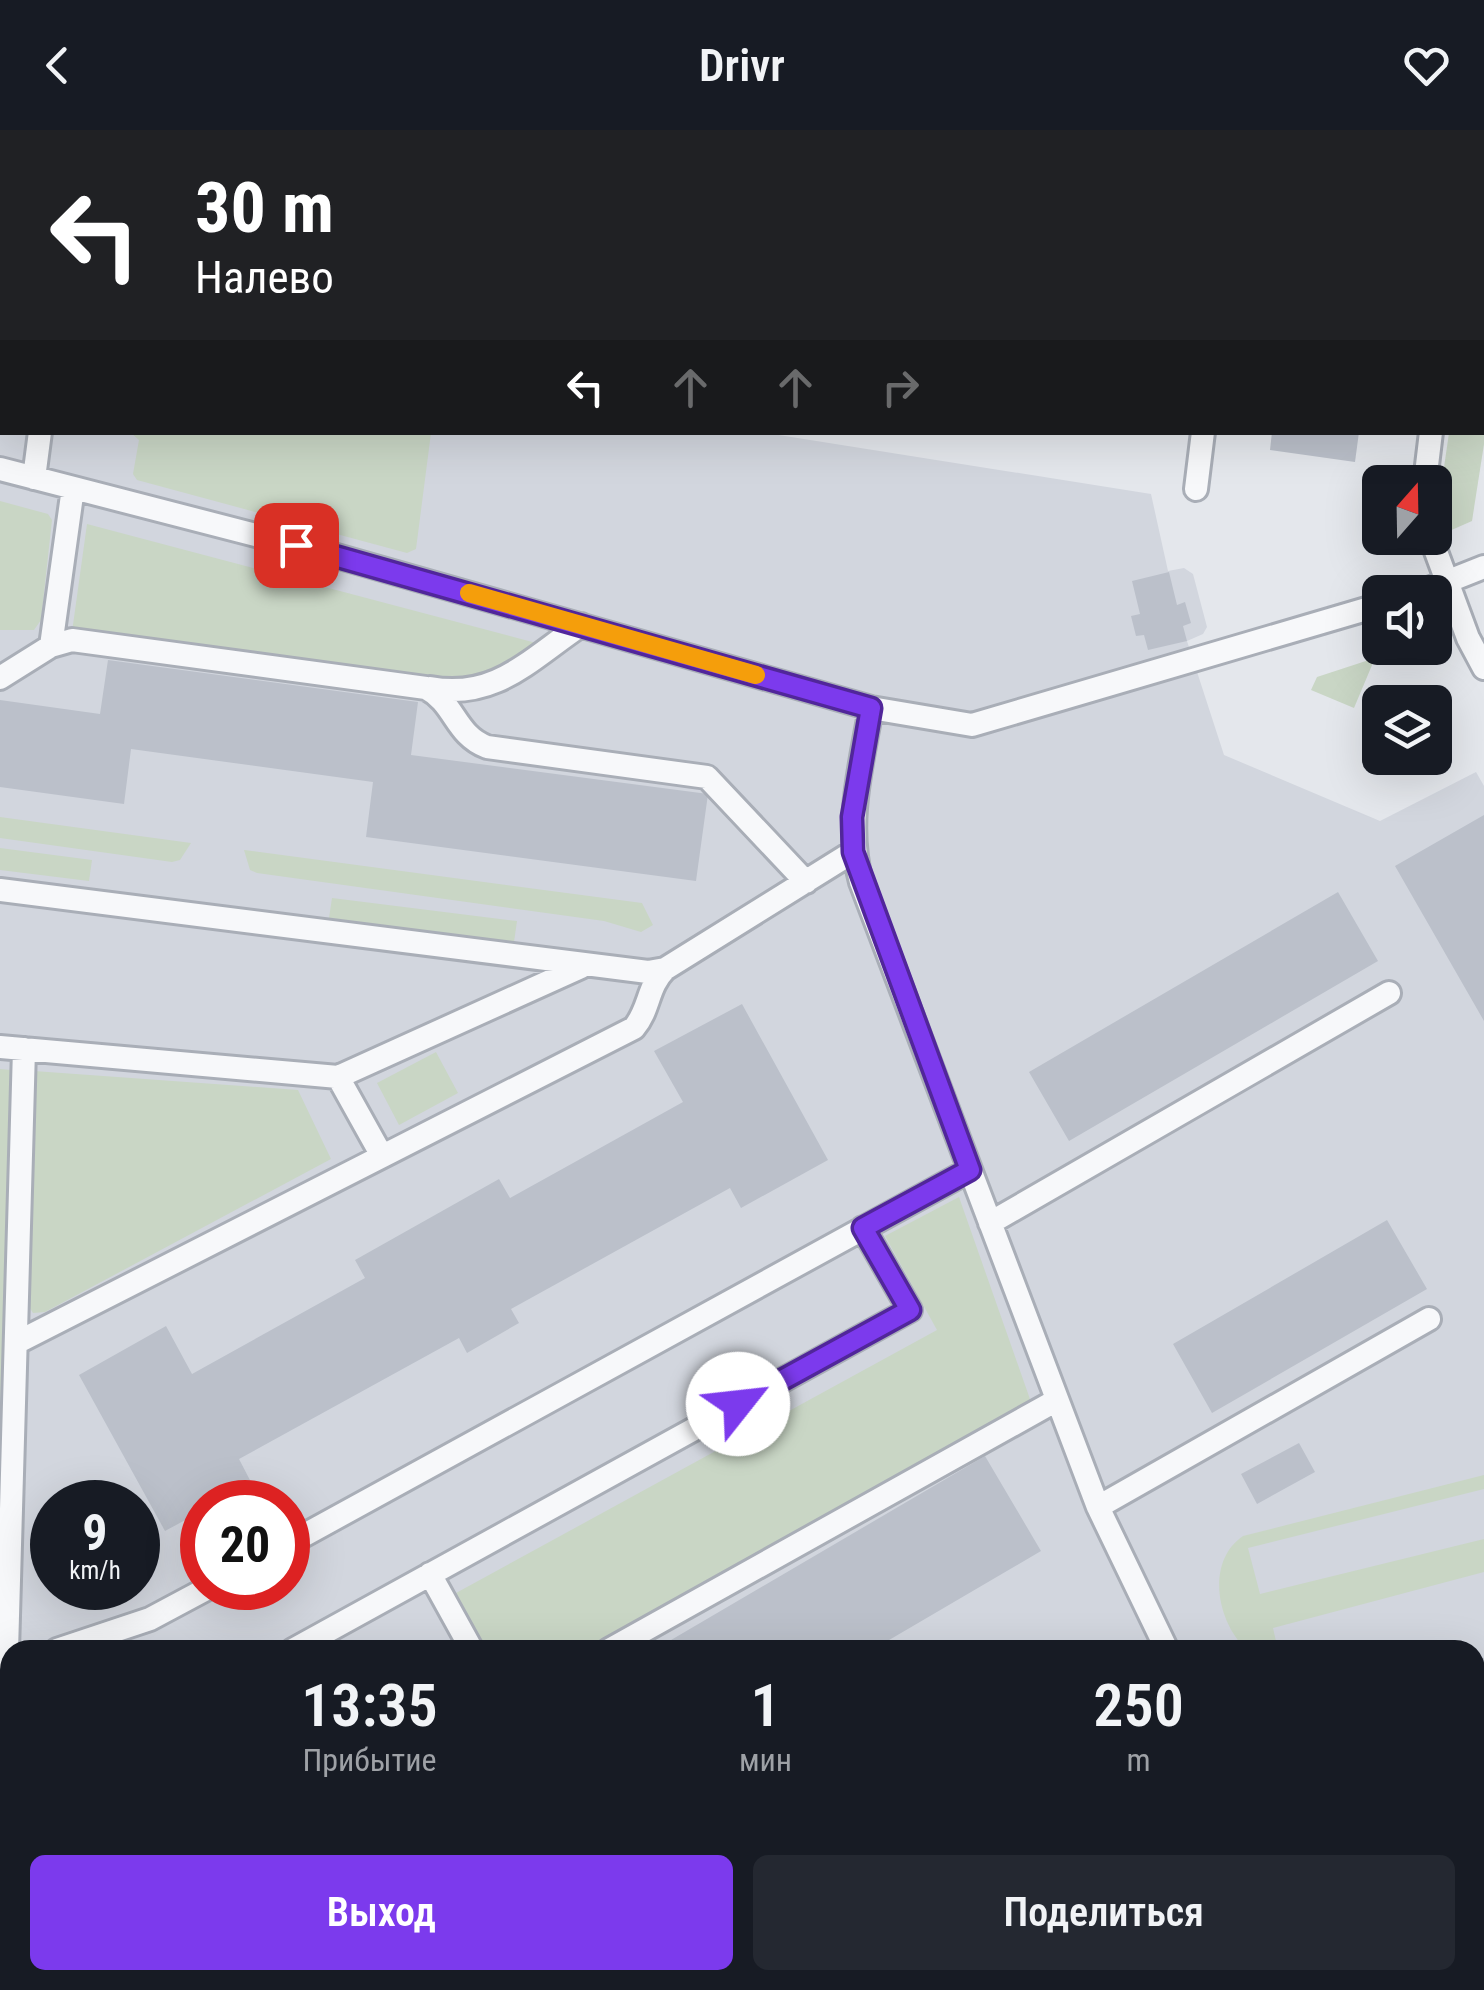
<!DOCTYPE html>
<html lang="ru">
<head>
<meta charset="utf-8">
<style>
	body { margin:0; font-family:"Roboto Condensed",sans-serif; background:#242831; color:#f1f3f6; height:100vh; display:flex; flex-direction:column; font-size:38px; white-space:nowrap }
	* { box-sizing:border-box; margin:0 }
	p { font-size:32px; color:#9ea1a6 }
	.icon { flex:none; width:55px; height:55px; fill:none; stroke:currentColor; stroke-width:2; stroke-linecap:round; stroke-linejoin:round }
	.map { position:relative; flex:1; overflow:hidden }
	.details { position:absolute; left:0px; top:1510px; width:1485px; height:350px; display:flex; flex-direction:column; background:#171b24; border-radius:30px 30px 0 0; box-shadow:0 10px 40px #0002 }
	.details>* { flex:none }
	.guide { position:absolute; left:0px; top:0px; width:1485px; height:305px; box-shadow:0 10px 40px #0002; background:#202124; color:#fff; overflow:hidden }
	.needle { width:65px; rotate:20deg }
	.tools { position:absolute; left:1362px; top:335px; display:grid; gap:20px }
	.tools a { display:grid; place-items:center; width:90px; height:90px; border-radius:15px; background:#171b24; box-shadow:0 10px 40px #0002; font-size:50px }
	.speed { position:absolute; left:30px; top:1350px; display:flex; gap:20px; font-size:50px; font-weight:700; text-align:center }
	.speed>* { display:grid; place-content:center; width:130px; height:130px; border-radius:50%; background:#171b24; box-shadow:0 10px 40px #0002; line-height:1 }
	.speed small { font-size:25px; font-weight:400 }
	.speed .limit { border:15px solid #d22; background:#fff; color:#111 }
	.pin { position:absolute; display:grid; place-items:center; width:85px; height:85px; color:#fff; margin:-42px; border-radius:20px; box-shadow:0 5px 15px #0006 }
	.me { position:absolute; width:110px; margin:-55px; rotate:61deg; stroke-linejoin:round; filter:drop-shadow(0 0 8px #0008) }
	.turn { display:flex; align-items:center; gap:35px; height:210px; padding:0 30px; font-size:45px }
	.turn .icon { width:130px; height:130px; stroke-width:2.5 }
	.turn b { display:block; font-size:70px; line-height:85px }
	.lanes { display:flex; align-items:center; height:95px; padding:0 30px; background:#0003; justify-content:center; gap:50px; direction:ltr }
	.lanes .off { opacity:.35 }
	.eta { display:flex; justify-content:space-evenly; align-items:center; height:170px; text-align:center }
	.eta b { font-size:60px; font-weight:600; line-height:70px }
	.button { display:flex; gap:20px; margin-top:auto; padding:20px 30px }
	.button a { flex:1; height:115px; border-radius:15px; background:#7c3aed; color:#fff; font-size:40px; font-weight:600; line-height:115px; text-align:center }
	.button a+a { background:#242831; color:#f1f3f6 }
	header { display:flex; justify-content:space-between; align-items:center; height:130px; padding:0 30px; background:#171b24; font-size:45px; font-weight:600 }
	.map>svg:first-child { display:block }
	.built { fill:#d2d6de; fill-rule:evenodd }
	.green { fill:#c9d6c5 }
	.building { fill:#bbc0ca }
	.lines { fill:none; stroke-linecap:round; stroke-linejoin:round }
	.service-casing { stroke:#a9aeb7; stroke-width:28 }
	.service { stroke:#f7f8fa; stroke-width:22 }
	.route-casing { stroke:#51269a; stroke-width:25 }
	.route { stroke:#7c3aed; stroke-width:18 }
	.slow { stroke:#f59e0b; stroke-width:18 }
</style>
</head>
<body>
<header><svg class="icon" aria-label="back" viewBox="0 0 24 24"><path d="M15 5l-7 7 7 7"/></svg>Drivr<svg class="icon" aria-label="heart" viewBox="0 0 24 24"><path d="M12 20l-8-8c-3-5 5-10 8-4 3-6 11-1 8 4z"/></svg></header>
<div class="map">
<svg width="1484" height="1860" viewBox="0 0 1484 1860">
	<rect width="100%" height="100%" fill="#e4e7ec"/>
	<path class="built" d="M0 0H675L2 2V302L766 303 1151 364 1168 441 1184 438 1193 444 1207 497 1203 504 1187 511 1224 625 1380 691 1476 642 1484 656V1745L1475 1748V1520H10V1850H1428L1433 1860H0ZM52 1372H138V1458H52ZM202 1372H288V1458H202Z"/>
	<path class="green" d="M1484 132V314L1472 391 1447 402 1436 392 1449 303 1482 302Z
		M131 303H431L416 419 407 423 137 350 133 344 139 310Z
		M0 371 48 384 52 390 41 490 34 500H0Z
		M87 394 536 513 468 555 72 502Z
		M1375 528 1354 578 1311 560 1317 547Z
		M0 687 191 713 180 730 172 732 0 708Z
		M0 718 92 730 89 751 0 740Z
		M244 720 642 773 653 795 641 802 604 791 257 743 250 740Z
		M332 768 517 791 514 812 329 788Z
		M436 922 458 963 399 995 377 953Z
		M0 939 11 940 0 1288Z
		M34 941 298 960 331 1029 45 1182 33 1183 26 1172Z
		M959 1067 1031 1272 586 1520H487L456 1463 937 1200 885 1106Z
		M1484 1345V1359L1248 1418 1260 1464 1484 1409V1442L1273 1498 1278 1520H1247C1217 1493 1205 1432 1243 1406Z"/>
	<path class="building" d="M1272 302H1359L1355 332 1270 320Z
		M1169 442 1177 475 1185 472 1191 493 1183 496 1187 511 1148 520 1144 505 1136 506 1131 486 1140 484 1132 451Z
		M108 530 418 572 411 625 708 664 696 751 366 707 373 652 131 619 124 674 0 657V570L100 584Z
		M1484 685V891L1395 736Z
		M1338 762 1378 831 1069 1011 1029 942Z
		M742 874 828 1030 741 1078 730 1058 511 1179 519 1193 467 1223 459 1208 239 1329 252 1354 217 1372H202V1381L165 1401 79 1245 166 1196 192 1244 365 1148 355 1130 499 1049 510 1068 683 972 654 921Z
		M1387 1090 1427 1159 1212 1283 1173 1214Z
		M1299 1313 1315 1342 1257 1374 1241 1344Z
		M985 1326 1041 1421 872 1520H654Z
		M1484 1528V1680L1475 1683V1530Z
		M91 1850H300L283 1860H96Z
		M597 1850H618L624 1860H580Z
		M747 1850H801L784 1860 773 1851 753 1860Z
		M1046 1850H1257L1239 1860H1028Z"/>
	<g class="lines">
		<defs>
			<path id="service" d="M1086 0 1104 2
				M1346 0 1362 2
				M83 2 84 0
				M866 2 867 0
				M1002 2V0
				M1241 2V0
				M1273 2 1277 0
				M1469 2 1470 0
				M1482 21H1484
				M0 339 333 425 871 578 972 595 1380 475
				M34 348 40 302
				M1425 352 1431 302
				M1196 359 1203 302
				M1431 408 1468 508 1484 538
				M1421 462 1484 437
				M51 516 73 358
				M0 548 51 516 72 510 426 558C455 573 455 605 487 617L707 647 806 752
				M430 558C495 570 529 530 581 495
				M871 578C861 636 845 693 861 752L1098 1377 1167 1520
				M0 760 648 842 665 839 853 722
				M0 917 338 947 581 837
				M338 947 382 1026
				M990 1093 1389 863
				M16 1213 634 898C650 879 647 857 665 839
				M1098 1377 1429 1189
				M288 1414 970 1040
				M430 1444 472 1520
				M57 1520 150 1489 208 1458
				M293 1520 910 1180 863 1098
				M609 1520 1057 1270
				M0 1769 24 919
				M1475 1780 1484 1776
				M0 1805 10 1846
				M656 1850 661 1860
				M1323 1850 1325 1860
				M509 1860 527 1850
				M817 1860 834 1850
				M987 1860 1004 1850
				M1407 1860 1410 1850"/>
		</defs>
		<use href="#service" class="service-casing"/>
		<use href="#service" class="service"/>
	</g>
	<g class="lines">
		<defs>
			<path id="route" d="M296 415 871 578 852 687 853 722 970 1040 863 1098 910 1180 738 1274"/>
		</defs>
		<use href="#route" class="route-casing"/>
		<use href="#route" class="route"/>
		<path class="slow" d="M469 463 756 545"/>
	</g>
</svg>
<div class="tools">
<a><svg class="needle" viewBox="-14 -14 28 28"><path d="M0-13l5 13h-10z" fill="#e53935"/><path d="M0 13l5-13h-10z" fill="#9ea1a6"/></svg></a>
<a><svg class="icon" aria-label="sound" viewBox="0 0 24 24"><path d="M4 9h4l5-4v14l-5-4H4zM17 9q2 3 0 6"/></svg></a>
<a><svg class="icon" aria-label="layers" viewBox="0 0 24 24"><path d="M12 4l9 5-9 5-9-5zM3 14l9 5 9-5"/></svg></a>
</div>
<div class="speed"><div>9<small>km/h</small></div><div class="limit">20</div></div>
<div class="pin" style="left:296px;top:415px;background:#d93025"><svg class="icon" aria-label="arrive" viewBox="0 0 24 24"><path d="M6 21V4h12l-3 4 3 4H6"/></svg></div>
<svg class="me" style="left:738px;top:1274px" viewBox="-20 -20 40 40"><circle r="19" fill="#fff"/><path d="M0-13L10 11 0 6-10 11z" fill="#7c3aed"/></svg>
<div class="guide">
<div class="turn"><svg class="icon" aria-label="left" viewBox="0 0 24 24"><path d="M17 20v-9H6M10 6l-5 5 5 5"/></svg><div><b>30 m</b>Налево</div></div>
<div class="lanes"><svg class="icon" aria-label="left" viewBox="0 0 24 24"><path d="M17 20v-9H6M10 6l-5 5 5 5"/></svg><svg class="icon off" aria-label="ahead" viewBox="0 0 24 24"><path d="M12 20V5M6 11l6-6 6 6"/></svg><svg class="icon off" aria-label="ahead" viewBox="0 0 24 24"><path d="M12 20V5M6 11l6-6 6 6"/></svg><svg class="icon off" aria-label="right" viewBox="0 0 24 24"><path d="M7 20v-9h11M14 6l5 5-5 5"/></svg></div>
</div>
<section class="details">
<div class="eta">
<div><b>13:35</b><p>Прибытие</p></div>
<div><b>1</b><p>мин</p></div>
<div><b>250</b><p>m</p></div>
</div>
<div class="button"><a>Выход</a><a>Поделиться</a></div>
</section>
</div>
</body>
</html>
